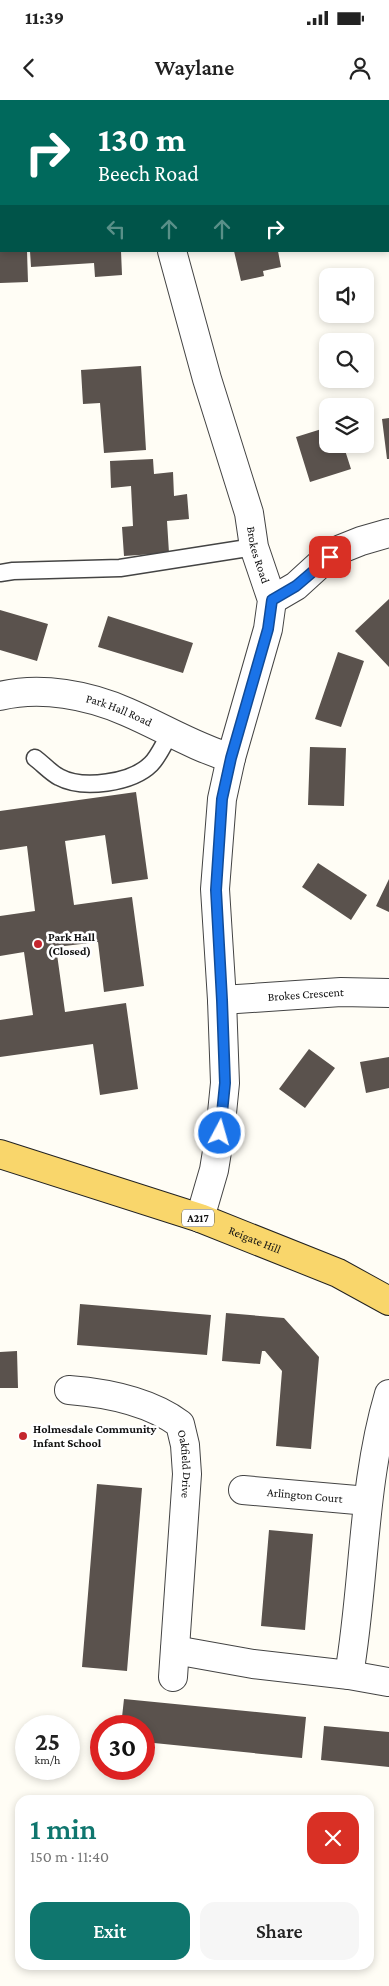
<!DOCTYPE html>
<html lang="en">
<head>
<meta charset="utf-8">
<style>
	body { margin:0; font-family:"Crimson Pro",serif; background:#f6f6f6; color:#222; height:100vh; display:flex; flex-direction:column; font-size:19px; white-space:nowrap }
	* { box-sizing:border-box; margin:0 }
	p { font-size:16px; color:#767676 }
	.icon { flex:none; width:28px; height:28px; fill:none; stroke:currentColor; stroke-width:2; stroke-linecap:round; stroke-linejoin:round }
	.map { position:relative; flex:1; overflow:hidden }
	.drawer { position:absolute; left:15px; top:1695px; width:359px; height:175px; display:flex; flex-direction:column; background:#fff; border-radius:15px; box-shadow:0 2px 8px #0003 }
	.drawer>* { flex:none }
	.banner { position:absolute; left:0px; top:0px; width:390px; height:152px; box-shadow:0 2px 8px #0003; background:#00695c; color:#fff; overflow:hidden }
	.controls { position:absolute; left:319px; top:168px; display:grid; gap:10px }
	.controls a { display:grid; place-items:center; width:55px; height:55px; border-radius:10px; background:#fff; box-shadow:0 2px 8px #0003; font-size:25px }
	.speed { position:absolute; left:15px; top:1615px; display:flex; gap:10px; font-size:25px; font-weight:700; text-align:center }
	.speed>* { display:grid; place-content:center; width:65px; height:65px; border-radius:50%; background:#fff; box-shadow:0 2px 8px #0003; line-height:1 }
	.speed small { font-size:12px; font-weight:400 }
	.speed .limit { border:8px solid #d22; background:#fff; color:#111 }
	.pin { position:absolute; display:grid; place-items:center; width:42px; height:42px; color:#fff; margin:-21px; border-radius:10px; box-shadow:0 2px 8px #0006 }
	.me { position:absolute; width:55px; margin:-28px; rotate:6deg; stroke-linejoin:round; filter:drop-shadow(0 0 4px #0008) }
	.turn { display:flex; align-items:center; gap:18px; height:105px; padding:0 15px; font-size:22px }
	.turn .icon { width:65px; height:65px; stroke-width:2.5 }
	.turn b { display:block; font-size:35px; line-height:42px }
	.lanes { display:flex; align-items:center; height:48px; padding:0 15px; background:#0003; justify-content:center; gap:25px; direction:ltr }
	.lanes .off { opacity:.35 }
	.round { display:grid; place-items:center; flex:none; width:52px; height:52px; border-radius:15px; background:#f6f6f6 }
	.headline { display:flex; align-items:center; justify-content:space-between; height:85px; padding:0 15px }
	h1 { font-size:30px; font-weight:600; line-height:38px; color:#0f766e }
	.action { display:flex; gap:10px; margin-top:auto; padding:10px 15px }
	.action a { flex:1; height:58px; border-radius:15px; background:#0f766e; color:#fff; font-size:20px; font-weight:600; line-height:58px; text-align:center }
	.action a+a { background:#f6f6f6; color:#222 }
	.status { display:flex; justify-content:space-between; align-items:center; height:35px; padding:0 25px; background:#fff; direction:ltr }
	.status svg { height:14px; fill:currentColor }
	header { display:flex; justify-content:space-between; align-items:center; height:65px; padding:0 15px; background:#fff; font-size:22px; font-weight:600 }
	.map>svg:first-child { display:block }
	.building { fill:#5a524d }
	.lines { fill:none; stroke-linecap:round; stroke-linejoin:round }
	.service-casing { stroke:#444; stroke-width:19 }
	.minor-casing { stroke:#444; stroke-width:30 }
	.primary-casing { stroke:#222; stroke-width:30 }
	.service { stroke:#fff; stroke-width:16 }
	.minor { stroke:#fff; stroke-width:28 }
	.primary { stroke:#f9d66b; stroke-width:28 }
	.route-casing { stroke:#114b97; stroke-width:12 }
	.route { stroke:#1a73e8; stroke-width:9 }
	.poi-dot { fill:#c4262e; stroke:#fff; stroke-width:2 }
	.labels { text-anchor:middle; stroke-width:5; stroke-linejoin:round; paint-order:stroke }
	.shield { fill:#fff; stroke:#585858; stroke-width:1 }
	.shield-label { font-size:11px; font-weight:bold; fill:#111 }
	.street-label { font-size:12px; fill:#111; stroke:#fff }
	.poi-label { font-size:12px; font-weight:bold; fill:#111; stroke:#fff; text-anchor:start }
</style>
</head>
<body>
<div class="status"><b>11:39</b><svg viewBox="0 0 49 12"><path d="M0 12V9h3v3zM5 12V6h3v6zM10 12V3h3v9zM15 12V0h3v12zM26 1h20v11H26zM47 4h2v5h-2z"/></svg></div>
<header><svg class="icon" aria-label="back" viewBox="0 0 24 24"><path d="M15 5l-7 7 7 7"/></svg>Waylane<svg class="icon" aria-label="person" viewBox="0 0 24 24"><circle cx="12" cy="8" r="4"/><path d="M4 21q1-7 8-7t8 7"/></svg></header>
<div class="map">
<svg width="389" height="1886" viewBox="0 0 389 1886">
	<rect width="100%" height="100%" fill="#fffdf5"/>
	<path class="building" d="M0 151H27L28 182 0 183Z
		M30 151H121L122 175 95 177 94 163 31 167Z
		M234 151H278L281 167 263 171 264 176 241 181Z
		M141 266 146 350 104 353 100 303 83 304 81 270Z
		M389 318V359H387L382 319Z
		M328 327V344H343L351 369 310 382 296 337Z
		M153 359 154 374 173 372 174 396 187 394 189 419 167 421 169 453 124 456 122 427 133 426 131 386 111 388 110 361Z
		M389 499V567L355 531Z
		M0 510 48 524 37 561 0 550Z
		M108 516 193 543 183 573 98 547Z
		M338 552 364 561 341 627 315 619Z
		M310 647 346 648 344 706 308 705Z
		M136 692 148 779 112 784 105 735 65 741 74 805 132 797 144 886 104 892 98 842 56 847 65 912 126 903 138 989 100 995 93 944 0 957V920L33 915 24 852 0 856V816L35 811 27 746 0 750V711Z
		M318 763 367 795 351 820 302 787Z
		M389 779V812L376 806Z
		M309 949 335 968 305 1008 279 989Z
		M389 957V988L366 993 360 962Z
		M80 1204 211 1215 207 1255 77 1245Z
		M226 1213 284 1218 319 1257 311 1349 276 1346 282 1271 265 1251H262L260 1264 222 1261Z
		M17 1251 18 1288H0V1252Z
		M97 1384 142 1388 127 1571 82 1567Z
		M269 1430 313 1434 305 1530 261 1526Z
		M124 1599 306 1617 302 1658 144 1642V1626H121Z
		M324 1626 389 1632V1667L321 1660Z"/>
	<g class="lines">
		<defs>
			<path id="service" d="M0 473 13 471 120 468 254 447
				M35 658C43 664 51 673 59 677 83 690 132 683 151 664 159 656 164 643 170 634"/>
			<g id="minor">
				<path d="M144 0V1"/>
				<path d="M0 54H1"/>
				<path id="s1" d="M172 151 207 279 249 413 254 447 272 500 268 529 231 658 222 699 215 789 222 900 225 983 220 1033 214 1070 200 1118"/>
				<path d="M272 500 296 486 319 465 341 449 361 441 389 433"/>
				<path id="s2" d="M0 596C41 586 89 595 127 612 162 627 194 647 231 658"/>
				<path id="s3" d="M222 900 341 892 389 893"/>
				<path id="s4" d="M69 1290C108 1293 149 1301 180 1324L185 1345 187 1374 173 1577"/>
				<path id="s5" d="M243 1390 368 1401"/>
				<path d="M175 1550 253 1564 349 1575 388 1582"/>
				<path d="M349 1575C365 1481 362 1385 389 1294"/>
			</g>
			<g id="primary">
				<path id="s6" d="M0 1054 200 1118 338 1173 389 1201"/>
			</g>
		</defs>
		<use href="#service" class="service-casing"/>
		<use href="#minor" class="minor-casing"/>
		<use href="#primary" class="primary-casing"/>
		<use href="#service" class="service"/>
		<use href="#minor" class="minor"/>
		<use href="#primary" class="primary"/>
	</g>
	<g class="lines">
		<defs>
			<path id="route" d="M220 1033 225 983 222 900 216 790 222 699 231 658 268 529 272 500 296 486 330 457"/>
		</defs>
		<use href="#route" class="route-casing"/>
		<use href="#route" class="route"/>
	</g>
	<g class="poi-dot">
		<circle cx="38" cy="844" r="5"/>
		<circle cx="23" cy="1336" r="5"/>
	</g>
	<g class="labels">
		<rect class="shield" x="182" y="1109.5" width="32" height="17" rx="4"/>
		<g class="shield-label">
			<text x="198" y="1122">A217</text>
		</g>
		<g class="street-label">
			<text dy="4" stroke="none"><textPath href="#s1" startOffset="316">Brokes Road</textPath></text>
			<text dy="4" stroke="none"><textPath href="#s2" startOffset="122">Park Hall Road</textPath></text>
			<text dy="4" stroke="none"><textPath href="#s3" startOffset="84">Brokes Crescent</textPath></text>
			<text dy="4" stroke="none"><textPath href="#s6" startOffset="269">Reigate Hill</textPath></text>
			<text dy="4" stroke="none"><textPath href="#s4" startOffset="158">Oakfield Drive</textPath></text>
			<text dy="4" stroke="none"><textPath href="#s5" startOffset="62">Arlington Court</textPath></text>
		</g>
		<g class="poi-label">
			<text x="48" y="841">Park Hall<tspan x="48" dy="14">(Closed)</tspan></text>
			<text x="33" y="1333">Holmesdale Community<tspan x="33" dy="14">Infant School</tspan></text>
		</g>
	</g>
</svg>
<div class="controls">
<a><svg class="icon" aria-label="sound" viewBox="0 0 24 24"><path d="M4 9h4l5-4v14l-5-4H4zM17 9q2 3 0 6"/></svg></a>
<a><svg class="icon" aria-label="search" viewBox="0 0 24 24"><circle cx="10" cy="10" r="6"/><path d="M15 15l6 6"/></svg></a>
<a><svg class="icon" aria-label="layers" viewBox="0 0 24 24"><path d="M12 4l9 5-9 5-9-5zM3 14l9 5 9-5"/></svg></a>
</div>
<div class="speed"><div>25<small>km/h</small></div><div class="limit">30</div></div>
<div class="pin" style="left:330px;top:457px;background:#d93025"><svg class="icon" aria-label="arrive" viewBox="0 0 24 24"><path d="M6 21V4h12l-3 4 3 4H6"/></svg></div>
<svg class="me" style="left:220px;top:1033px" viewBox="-20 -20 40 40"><circle r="17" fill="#1a73e8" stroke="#fff" stroke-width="3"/><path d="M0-11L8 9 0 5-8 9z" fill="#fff"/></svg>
<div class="banner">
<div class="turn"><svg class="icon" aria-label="right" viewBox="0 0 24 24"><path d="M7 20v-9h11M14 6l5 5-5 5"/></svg><div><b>130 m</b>Beech Road</div></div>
<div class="lanes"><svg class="icon off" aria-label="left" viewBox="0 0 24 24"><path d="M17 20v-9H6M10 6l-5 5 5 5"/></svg><svg class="icon off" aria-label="ahead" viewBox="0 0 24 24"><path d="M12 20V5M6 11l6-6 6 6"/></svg><svg class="icon off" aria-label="ahead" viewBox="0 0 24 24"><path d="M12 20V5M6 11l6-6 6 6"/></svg><svg class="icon" aria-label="right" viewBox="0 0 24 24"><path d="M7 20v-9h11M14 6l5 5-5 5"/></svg></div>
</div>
<section class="drawer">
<div class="headline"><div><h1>1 min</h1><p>150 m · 11:40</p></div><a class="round" style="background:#d93025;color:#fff"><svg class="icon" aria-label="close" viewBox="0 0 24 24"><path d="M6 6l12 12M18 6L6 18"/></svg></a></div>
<div class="action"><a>Exit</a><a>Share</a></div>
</section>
</div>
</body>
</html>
